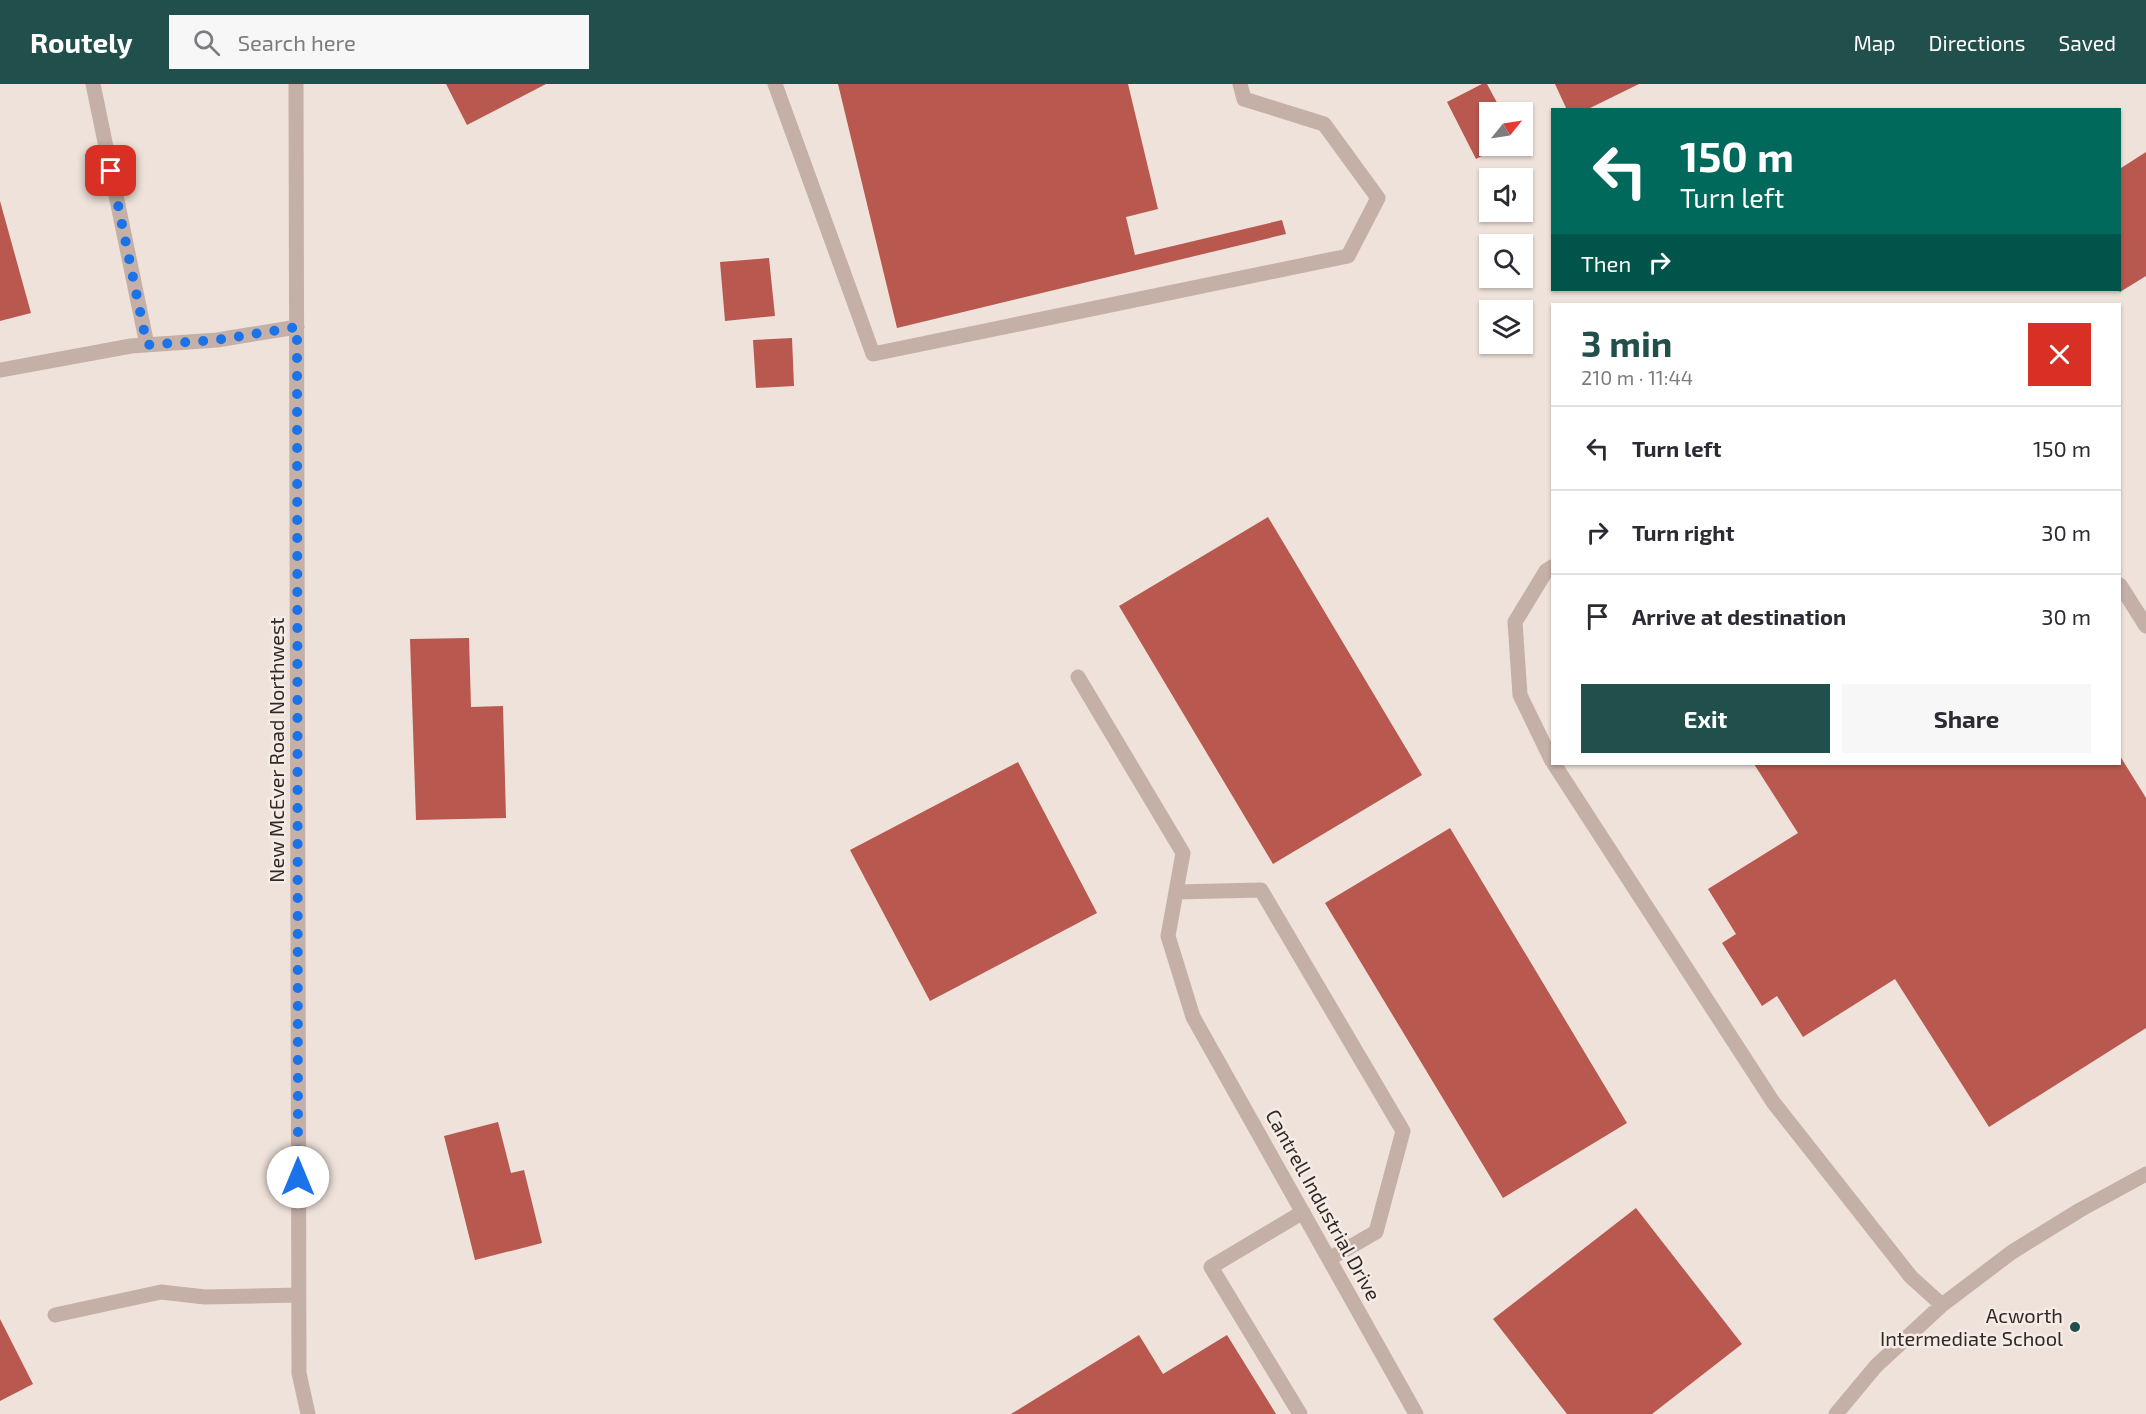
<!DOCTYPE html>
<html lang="en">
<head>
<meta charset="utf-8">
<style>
	body { margin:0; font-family:"Exo 2",sans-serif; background:#f7f7f7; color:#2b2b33; height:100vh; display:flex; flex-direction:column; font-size:22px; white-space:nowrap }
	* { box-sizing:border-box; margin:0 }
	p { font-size:20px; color:#7c7c81 }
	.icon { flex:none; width:33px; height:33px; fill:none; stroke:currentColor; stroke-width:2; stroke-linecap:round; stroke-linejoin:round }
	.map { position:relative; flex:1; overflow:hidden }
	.panel { position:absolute; left:1551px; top:219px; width:570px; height:462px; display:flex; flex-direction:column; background:#fff; border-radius:0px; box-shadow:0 2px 4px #0004 }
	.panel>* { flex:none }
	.top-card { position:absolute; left:1551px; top:24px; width:570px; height:183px; border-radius:0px; box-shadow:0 2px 4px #0004; background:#00695c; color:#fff; overflow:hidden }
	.needle { width:39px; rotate:60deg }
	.fabs { position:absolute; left:1479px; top:18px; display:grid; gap:12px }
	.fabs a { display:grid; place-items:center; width:54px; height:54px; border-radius:0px; background:#fff; box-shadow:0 2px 4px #0004; font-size:30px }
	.pin { position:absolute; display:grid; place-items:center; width:51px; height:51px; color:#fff; margin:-26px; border-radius:12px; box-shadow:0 3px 9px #0006 }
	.me { position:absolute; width:66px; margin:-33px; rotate:0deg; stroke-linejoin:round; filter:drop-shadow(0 0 4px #0008) }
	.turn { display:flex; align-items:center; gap:21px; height:126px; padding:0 30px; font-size:27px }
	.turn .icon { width:78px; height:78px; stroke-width:2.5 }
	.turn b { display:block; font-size:42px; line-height:51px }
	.then { display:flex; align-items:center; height:57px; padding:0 30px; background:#0003; gap:12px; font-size:22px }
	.round { display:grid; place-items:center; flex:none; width:63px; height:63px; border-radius:0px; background:#f7f7f7 }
	.summary { display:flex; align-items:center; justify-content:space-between; height:102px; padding:0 30px }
	h1 { font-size:36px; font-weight:700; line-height:45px; color:#214f4b }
	.button { display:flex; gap:12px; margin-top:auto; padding:12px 30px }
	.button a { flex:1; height:69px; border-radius:0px; background:#214f4b; color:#fff; font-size:24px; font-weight:700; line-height:69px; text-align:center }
	.button a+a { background:#f7f7f7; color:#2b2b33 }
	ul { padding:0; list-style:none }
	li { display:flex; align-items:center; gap:18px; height:84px; padding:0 30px; border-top:2px solid #e1e1e2 }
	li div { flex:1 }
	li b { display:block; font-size:22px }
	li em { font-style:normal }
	header { display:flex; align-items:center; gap:36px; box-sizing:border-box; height:84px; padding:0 30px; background:#214f4b; color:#fff }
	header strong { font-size:28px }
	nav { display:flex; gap:33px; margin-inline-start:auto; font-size:21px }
	.search { width:420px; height:54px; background:#f7f7f7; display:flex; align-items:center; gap:15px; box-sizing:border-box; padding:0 21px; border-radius:0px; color:#7c7c81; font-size:22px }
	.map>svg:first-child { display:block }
	.building { fill:#b8584e }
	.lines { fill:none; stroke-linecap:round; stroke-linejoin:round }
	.minor { stroke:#c5b0a8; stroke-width:15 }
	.route { stroke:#1a73e8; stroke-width:10; stroke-dasharray:0 18 }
	.poi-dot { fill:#214f4b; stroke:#f6ece6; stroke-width:2 }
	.labels { text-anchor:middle; stroke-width:5; stroke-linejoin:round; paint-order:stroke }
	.street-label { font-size:20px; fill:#322927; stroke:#f6ece6 }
	.poi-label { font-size:20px; fill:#322927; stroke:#f6ece6; text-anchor:end }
</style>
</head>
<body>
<header>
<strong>Routely</strong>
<div class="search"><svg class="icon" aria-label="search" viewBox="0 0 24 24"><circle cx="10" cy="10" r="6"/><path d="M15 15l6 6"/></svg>Search here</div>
<nav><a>Map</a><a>Directions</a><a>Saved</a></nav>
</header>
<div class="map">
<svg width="2146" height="1330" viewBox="0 0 2146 1330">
	<rect width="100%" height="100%" fill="#eee2da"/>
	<path class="building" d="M446 0H546L467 41Z
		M838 0H1128L1158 125 1126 133 1135 171 1282 136 1286 150 897 244Z
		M1482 0H1487L1502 28H1490V62H1502L1476 75 1447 18Z
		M1555 0H1639L1586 26H1567Z
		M2146 68V192L2120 208 2118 206 2120 81 2121 84Z
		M0 117 31 229 0 237Z
		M769 174 775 232 725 237 720 178Z
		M792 254 794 302 756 304 753 256Z
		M1268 433 1422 691 1273 780 1119 522Z
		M469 554 471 623 503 622 506 734 416 736 410 555Z
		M2120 672 2146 714V944L1989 1043 1895 895 1803 953 1777 912 1762 922 1722 859 1736 850 1708 805 1798 749 1754 680H2120Z
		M1018 678 1097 829 930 917 850 766Z
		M1450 744 1627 1039 1503 1114 1325 819Z
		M498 1038 511 1089 524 1086 542 1159 475 1176 444 1052Z
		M1636 1124 1742 1260 1652 1330H1567L1493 1235Z
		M0 1235 33 1300 0 1317Z
		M1139 1251 1163 1290 1227 1251 1276 1330H1011Z"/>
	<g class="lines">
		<path class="minor" d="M93 0 147 261
			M296 0 299 1289 308 1330
			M775 0 873 270 1348 172 1378 114 1324 40 1244 15 1240 0
			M0 286 131 262 217 256 297 243
			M1552 483 1546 487 1515 538 1520 611 1552 677
			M2120 501 2146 542
			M1078 593 1183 769 1168 852 1193 933 1416 1330
			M1554 680 1773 1018 1911 1193 1942 1221
			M1176 808 1261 806 1403 1047 1376 1148 1329 1175
			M55 1231 161 1208 205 1213 298 1211
			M1300 1330 1211 1183 1303 1128
			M1836 1330 1876 1282 1942 1221 2012 1168 2080 1126 2146 1090"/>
	</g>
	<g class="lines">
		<path class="route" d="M111 87 147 261 217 256 297 243 298 1093"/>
	</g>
	<circle class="poi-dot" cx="2075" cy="1243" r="6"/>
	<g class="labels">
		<g class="street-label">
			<text transform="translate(277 666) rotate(-90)" y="7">New McEver Road Northwest</text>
			<text transform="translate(1323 1121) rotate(61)" y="7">Cantrell Industrial Drive</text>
		</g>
		<g class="poi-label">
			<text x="2063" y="1239">Acworth<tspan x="2063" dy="23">Intermediate School</tspan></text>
		</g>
	</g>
</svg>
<div class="fabs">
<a><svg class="needle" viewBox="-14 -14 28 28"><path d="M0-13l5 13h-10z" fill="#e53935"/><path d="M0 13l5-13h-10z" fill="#7c7c81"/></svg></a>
<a><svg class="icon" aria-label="sound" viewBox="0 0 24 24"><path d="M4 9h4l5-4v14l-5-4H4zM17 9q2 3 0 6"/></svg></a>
<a><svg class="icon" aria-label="search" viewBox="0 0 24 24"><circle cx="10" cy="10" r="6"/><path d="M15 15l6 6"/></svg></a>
<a><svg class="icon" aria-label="layers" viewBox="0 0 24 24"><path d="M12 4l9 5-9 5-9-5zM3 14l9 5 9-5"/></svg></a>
</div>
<div class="pin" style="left:111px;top:87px;background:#d93025"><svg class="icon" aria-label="arrive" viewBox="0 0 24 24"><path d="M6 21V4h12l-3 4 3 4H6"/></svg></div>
<svg class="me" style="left:298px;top:1093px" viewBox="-20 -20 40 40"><circle r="19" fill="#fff"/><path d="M0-13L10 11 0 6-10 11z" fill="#1a73e8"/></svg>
<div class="top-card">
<div class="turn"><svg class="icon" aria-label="left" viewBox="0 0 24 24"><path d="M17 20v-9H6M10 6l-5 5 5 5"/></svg><div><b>150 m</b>Turn left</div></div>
<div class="then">Then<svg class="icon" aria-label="right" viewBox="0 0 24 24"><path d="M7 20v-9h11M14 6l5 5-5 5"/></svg></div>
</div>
<section class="panel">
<div class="summary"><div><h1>3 min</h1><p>210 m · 11:44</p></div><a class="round" style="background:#d93025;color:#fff"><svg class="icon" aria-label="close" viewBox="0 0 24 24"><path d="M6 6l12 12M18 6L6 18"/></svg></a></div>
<ul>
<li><svg class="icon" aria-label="left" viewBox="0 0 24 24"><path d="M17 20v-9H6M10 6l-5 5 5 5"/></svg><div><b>Turn left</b></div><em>150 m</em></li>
<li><svg class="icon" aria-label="right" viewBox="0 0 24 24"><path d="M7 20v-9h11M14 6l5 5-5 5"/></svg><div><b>Turn right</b></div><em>30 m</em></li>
<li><svg class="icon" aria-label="arrive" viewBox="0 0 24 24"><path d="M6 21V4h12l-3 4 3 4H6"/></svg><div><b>Arrive at destination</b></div><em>30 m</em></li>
</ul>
<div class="button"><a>Exit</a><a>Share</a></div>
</section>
</div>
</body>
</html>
